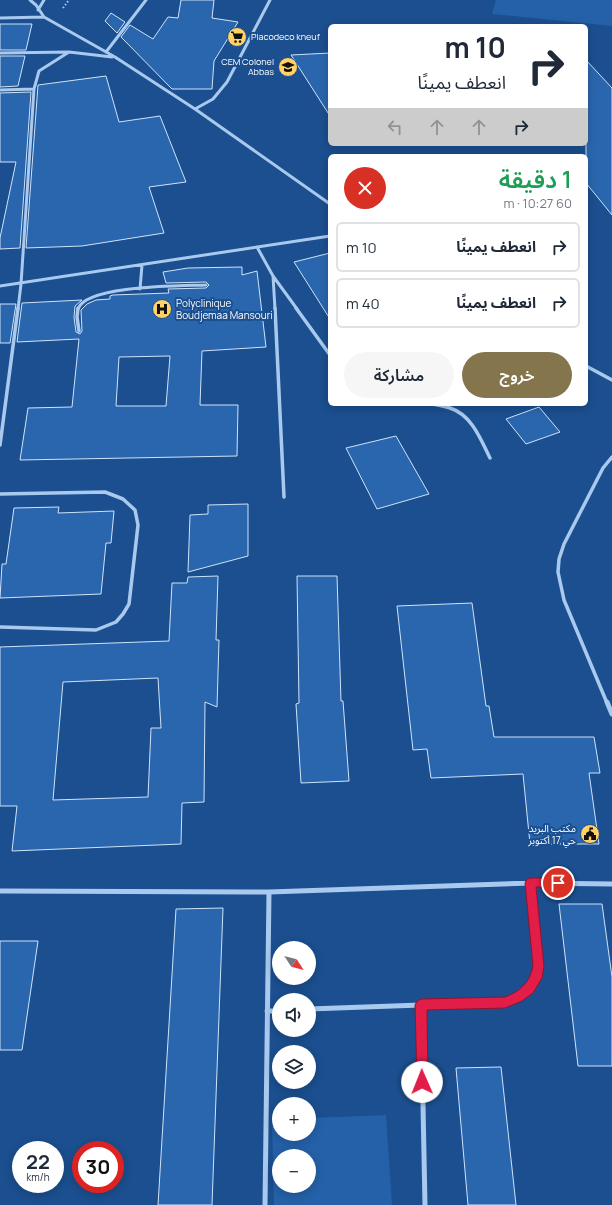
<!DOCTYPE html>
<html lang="ar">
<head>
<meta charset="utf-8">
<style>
	body { margin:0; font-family:Manrope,"Noto Sans Arabic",sans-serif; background:#f6f6f7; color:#1f2937; direction:rtl; height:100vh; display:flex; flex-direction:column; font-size:15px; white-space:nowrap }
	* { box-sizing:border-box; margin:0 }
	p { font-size:13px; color:#747a83 }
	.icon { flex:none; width:22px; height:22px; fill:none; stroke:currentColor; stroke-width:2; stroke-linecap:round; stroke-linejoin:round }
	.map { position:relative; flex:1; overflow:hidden; direction:ltr }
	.details { position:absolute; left:328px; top:154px; width:260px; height:252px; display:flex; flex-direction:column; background:#fff; border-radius:6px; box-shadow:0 2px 10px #0003; direction:rtl }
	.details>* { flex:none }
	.banner { position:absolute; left:328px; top:24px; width:260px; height:122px; border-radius:6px; box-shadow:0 2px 10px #0003; direction:rtl; background:#fff; color:#1f2937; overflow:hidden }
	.needle { width:26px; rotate:126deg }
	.buttons { position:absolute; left:272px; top:941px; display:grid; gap:8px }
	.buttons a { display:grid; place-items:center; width:44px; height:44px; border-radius:50%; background:#fff; box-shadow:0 2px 10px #0003; font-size:20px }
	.speed { position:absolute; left:12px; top:1141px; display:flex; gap:8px; font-size:20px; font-weight:700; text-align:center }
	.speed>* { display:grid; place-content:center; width:52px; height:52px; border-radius:50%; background:#fff; box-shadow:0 2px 10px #0003; line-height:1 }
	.speed small { font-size:10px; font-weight:400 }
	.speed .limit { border:6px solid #d22; background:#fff; color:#111 }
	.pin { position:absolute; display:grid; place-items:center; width:34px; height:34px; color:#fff; margin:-17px; border:2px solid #fff; border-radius:50%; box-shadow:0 1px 4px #0007 }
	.me { position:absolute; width:44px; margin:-22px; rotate:359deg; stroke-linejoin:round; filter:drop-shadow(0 0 3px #0008) }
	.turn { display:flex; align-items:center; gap:14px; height:84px; padding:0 16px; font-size:18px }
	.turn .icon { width:52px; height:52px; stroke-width:2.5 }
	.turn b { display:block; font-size:28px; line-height:34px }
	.lanes { display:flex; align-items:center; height:38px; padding:0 16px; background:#0003; justify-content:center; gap:20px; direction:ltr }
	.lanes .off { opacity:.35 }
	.round { display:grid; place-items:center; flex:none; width:42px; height:42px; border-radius:21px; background:#f6f6f7 }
	.head { display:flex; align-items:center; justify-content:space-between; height:68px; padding:0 16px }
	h1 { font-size:24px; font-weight:600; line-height:30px; color:#1e9e55 }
	.button { display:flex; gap:8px; margin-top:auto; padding:8px 16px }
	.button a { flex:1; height:46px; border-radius:24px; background:#84754c; color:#fff; font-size:16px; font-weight:600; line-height:46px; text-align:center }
	.button a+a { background:#f6f6f7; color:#1f2937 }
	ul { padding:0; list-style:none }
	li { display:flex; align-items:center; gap:12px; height:50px; margin:0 8px 6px; padding:0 8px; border:2px solid #e0e1e3; border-radius:6px }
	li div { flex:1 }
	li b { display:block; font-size:15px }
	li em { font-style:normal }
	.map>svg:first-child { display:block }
	.green { fill:#2461a8; fill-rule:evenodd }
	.building { fill:#2a66ad; stroke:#cfe3fa; fill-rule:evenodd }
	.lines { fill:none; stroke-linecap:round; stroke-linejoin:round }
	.path { stroke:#a9c9ee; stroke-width:2; stroke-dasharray:1.5 2; stroke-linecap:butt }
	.street-far2 { stroke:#a9c9ee; stroke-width:3 }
	.street-far1 { stroke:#a9c9ee; stroke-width:3.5 }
	.street { stroke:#a9c9ee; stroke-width:5 }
	.route { fill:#e11d48; stroke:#92132f }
	.labels { text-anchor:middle; stroke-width:4; stroke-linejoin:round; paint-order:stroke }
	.far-poi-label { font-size:9px; fill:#fff; stroke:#1b4f8f; text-anchor:start }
	.poi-label { font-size:10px; fill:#fff; stroke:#1b4f8f; text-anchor:start }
</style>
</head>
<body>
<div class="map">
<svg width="612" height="1205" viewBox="0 0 612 1205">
	<rect width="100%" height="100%" fill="#1b4f8f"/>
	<path class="green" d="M496 0H612V26L492 14Z
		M386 1115 392 1205H274L272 1119H279V1134H309V1118ZM279 1156H309V1186H279Z"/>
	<path class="building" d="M181 0H214L212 18 238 22 214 61 212 89H172L121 37 130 25 153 39 168 17 178 18Z
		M111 13 125 22 117 33 105 21Z
		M0 24H32L26 50H0Z
		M330 53V116L291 55Z
		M0 56H25L18 86 0 87Z
		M586 60 612 88V215L586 183Z
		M106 76 119 122 160 116 186 182 149 187 164 233 82 246 26 248 38 85Z
		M31 92 20 248 0 249V238L16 162H0V93Z
		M330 253V319L294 262Z
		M242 267V275L257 271 266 347 202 351 200 405H238L237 456 20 460 28 408 72 407 79 339 17 342 22 303 82 300 75 306 74 317 76 332 80 334 82 331 81 310 87 304 96 300 110 299V296L113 295 169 293 168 289 206 288 209 285 206 282 166 283 163 272 188 268ZM170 356 166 406H116L119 357Z
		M0 304H16L10 343H0Z
		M539 407 560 432 526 444 506 419Z
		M396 436 429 494 377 509 346 448Z
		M248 504V556L188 572 190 515 208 514V505Z
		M59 507 58 513 114 511 111 543H106L101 594 0 598 2 564H6L14 508Z
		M218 576 216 640H219L217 707 205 702 204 802 182 803 181 844 12 851 17 806H0V647L169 641 172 583H187L188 577ZM158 678 161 728H151L148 797 53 800 63 682Z
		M297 576H337L341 701H343L349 781 301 783 296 704 299 703Z
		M472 603 486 706H489L494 737H594L600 773H589L599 844H530L523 774 431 778 427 749 413 750 397 606Z
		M559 904H602L612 977V1066H578Z
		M223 908 212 1205H158L176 909Z
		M0 941H38L22 1050H0Z
		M501 1067 516 1205H468L456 1068Z"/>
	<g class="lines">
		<path class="path" d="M63 8 69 0"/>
		<path class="street-far2" d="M30 0 36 5 44 17 115 57 195 109 330 204
			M38 10 44 0
			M0 18 44 17
			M106 52 146 0
			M0 53 69 52 112 57
			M0 90 34 89
			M195 109 213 99 227 82 270 0
			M257 247 273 276 297 309
			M273 276 275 309
			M0 286 330 236
			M140 289 142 265
			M18 309 21 284 34 89 39 71 69 52
			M78 309C86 285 182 286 206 285"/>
		<path class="street-far1" d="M78 308 77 317 79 331
			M275 308 284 497
			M296 308 330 355
			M586 366 612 380
			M432 404C438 405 444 406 450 408 472 415 481 440 490 458
			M0 445 18 308
			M0 494 105 492 123 499 135 510 138 525 129 604 123 614 116 622 96 630 0 627
			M607 703 564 600 558 572 559 559 564 544 603 468 612 457"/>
		<path class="street" d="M607 702 612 714
			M0 891 269 892 531 883 612 884
			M421 1005 425 1205
			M309 1009 505 1002C543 988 539 970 536 935 534 918 533 900 531 883
			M267 1011H279
			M265 1205 269 892"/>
	</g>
	<path class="route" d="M531 878H558L561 880 563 883 561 886 558 888 536 887 544 966 542 978 533 993 522 1001 505 1008 427 1010 428 1082 427 1086 422 1087 418 1086 417 1082 415 1005 417 1001 421 999 505 997C521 991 530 982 533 966L525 883 527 879Z"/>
	<defs>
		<symbol id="supermarket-disc" viewBox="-11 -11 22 22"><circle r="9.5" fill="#ffd166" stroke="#1b4f8f"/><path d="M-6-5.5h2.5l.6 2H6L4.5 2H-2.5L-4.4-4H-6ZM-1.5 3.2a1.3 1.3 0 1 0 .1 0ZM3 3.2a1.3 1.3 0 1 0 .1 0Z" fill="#111"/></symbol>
		<symbol id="school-disc" viewBox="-11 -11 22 22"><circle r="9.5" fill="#ffd166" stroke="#1b4f8f"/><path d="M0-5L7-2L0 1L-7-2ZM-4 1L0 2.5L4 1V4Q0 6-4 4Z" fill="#111"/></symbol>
		<symbol id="hospital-disc" viewBox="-11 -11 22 22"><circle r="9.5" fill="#ffd166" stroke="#1b4f8f"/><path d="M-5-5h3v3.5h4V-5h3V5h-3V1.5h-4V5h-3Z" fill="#111"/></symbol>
		<symbol id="civic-disc" viewBox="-11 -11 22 22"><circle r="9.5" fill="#ffd166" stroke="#1b4f8f"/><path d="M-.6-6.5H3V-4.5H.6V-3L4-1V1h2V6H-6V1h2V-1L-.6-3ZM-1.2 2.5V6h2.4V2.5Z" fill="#111"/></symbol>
	</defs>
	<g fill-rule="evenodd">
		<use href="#supermarket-disc" x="226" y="26" width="22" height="22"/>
		<use href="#school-disc" x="277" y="56" width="22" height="22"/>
		<use href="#hospital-disc" x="151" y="298" width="22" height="22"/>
		<use href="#civic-disc" x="579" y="823" width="22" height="22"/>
	</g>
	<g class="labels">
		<g class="far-poi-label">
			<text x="251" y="40">Placodeco kneuf</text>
			<text x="274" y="65" text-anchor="end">CEM Colonel<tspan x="274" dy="10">Abbas</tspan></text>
		</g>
		<g class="poi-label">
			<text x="176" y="307">Polyclinique<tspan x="176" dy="12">Boudjemaa Mansouri</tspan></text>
			<text x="576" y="832" text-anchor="end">مكتب البريد<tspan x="576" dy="12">حي 17 أكتوبر</tspan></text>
		</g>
	</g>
</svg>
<div class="buttons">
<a><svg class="needle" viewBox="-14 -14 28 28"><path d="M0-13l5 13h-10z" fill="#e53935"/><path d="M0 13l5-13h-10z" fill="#747a83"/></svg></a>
<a><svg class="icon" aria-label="sound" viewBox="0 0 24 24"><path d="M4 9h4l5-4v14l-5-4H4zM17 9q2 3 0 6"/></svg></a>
<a><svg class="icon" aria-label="layers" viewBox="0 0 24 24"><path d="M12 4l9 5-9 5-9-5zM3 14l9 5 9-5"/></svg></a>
<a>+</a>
<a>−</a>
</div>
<div class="speed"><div>22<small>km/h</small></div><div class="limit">30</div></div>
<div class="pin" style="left:558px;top:883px;background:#d93025"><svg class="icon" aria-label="arrive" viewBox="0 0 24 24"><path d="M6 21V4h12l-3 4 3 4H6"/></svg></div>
<svg class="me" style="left:422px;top:1082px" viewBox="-20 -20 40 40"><circle r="19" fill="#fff"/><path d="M0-13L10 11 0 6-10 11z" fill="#e11d48"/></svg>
<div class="banner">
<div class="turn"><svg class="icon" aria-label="right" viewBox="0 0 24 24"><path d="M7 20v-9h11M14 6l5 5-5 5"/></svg><div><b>10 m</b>انعطف يمينًا</div></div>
<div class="lanes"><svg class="icon off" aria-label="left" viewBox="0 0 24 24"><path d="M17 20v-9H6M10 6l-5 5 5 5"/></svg><svg class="icon off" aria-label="ahead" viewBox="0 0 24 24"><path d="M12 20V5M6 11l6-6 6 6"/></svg><svg class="icon off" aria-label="ahead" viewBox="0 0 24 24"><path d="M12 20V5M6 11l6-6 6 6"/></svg><svg class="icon" aria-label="right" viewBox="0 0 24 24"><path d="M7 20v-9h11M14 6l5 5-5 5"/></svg></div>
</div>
<section class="details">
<div class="head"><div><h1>1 دقيقة</h1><p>60 m · 10:27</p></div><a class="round" style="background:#d93025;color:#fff"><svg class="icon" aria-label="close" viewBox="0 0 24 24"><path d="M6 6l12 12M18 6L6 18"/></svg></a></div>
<ul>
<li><svg class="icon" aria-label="right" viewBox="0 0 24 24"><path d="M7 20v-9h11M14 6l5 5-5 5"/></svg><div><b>انعطف يمينًا</b></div><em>10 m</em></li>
<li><svg class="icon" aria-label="right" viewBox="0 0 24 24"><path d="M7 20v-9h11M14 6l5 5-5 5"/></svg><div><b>انعطف يمينًا</b></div><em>40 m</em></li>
</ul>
<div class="button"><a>خروج</a><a>مشاركة</a></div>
</section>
</div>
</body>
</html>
